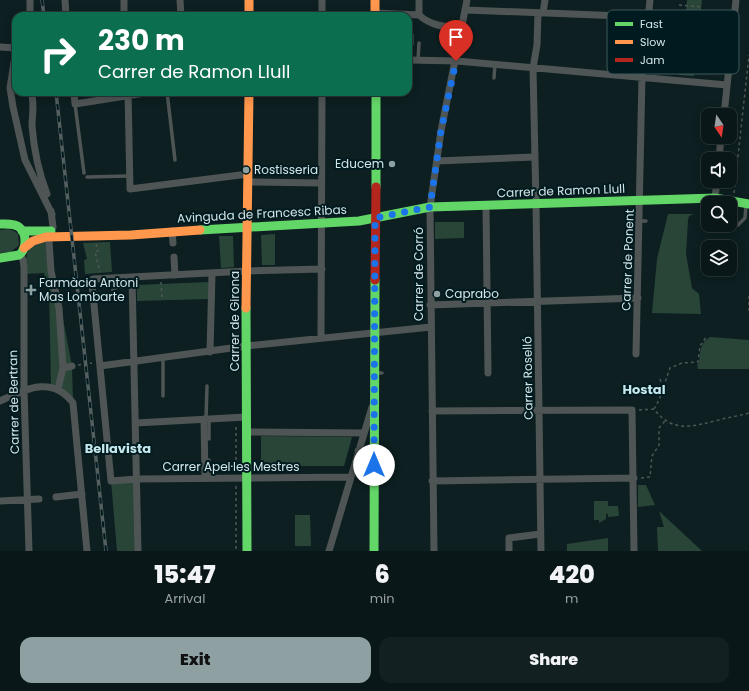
<!DOCTYPE html>
<html lang="en">
<head>
<meta charset="utf-8">
<style>
	body { margin:0; font-family:Poppins,sans-serif; background:#132022; color:#f1f3f6; height:100vh; display:flex; flex-direction:column; font-size:15px; white-space:nowrap }
	* { box-sizing:border-box; margin:0 }
	p { font-size:13px; color:#999fa2 }
	.icon { flex:none; width:22px; height:22px; fill:none; stroke:currentColor; stroke-width:2; stroke-linecap:round; stroke-linejoin:round }
	.map { position:relative; height:551px; overflow:hidden }
	.sheet { display:flex; flex-direction:column; background:#0a1719; flex:1 }
	.sheet>* { flex:none }
	.guide { position:absolute; left:12px; top:12px; width:400px; height:84px; border-radius:12px; box-shadow:0 2px 10px #0003,0 0 0 1px #2a3638; background:#0b6e4f; color:#fff; overflow:hidden }
	.needle { width:26px; rotate:167deg }
	.buttons { position:absolute; left:701px; top:108px; display:grid; gap:8px }
	.buttons a { display:grid; place-items:center; width:36px; height:36px; border-radius:8px; background:#0a1719; box-shadow:0 2px 10px #0003,0 0 0 1px #2a3638; font-size:20px }
	.pin { position:absolute; display:grid; place-items:center; width:34px; height:34px; color:#fff; margin:-41px -17px; border-radius:50% 50% 50% 0; rotate:-45deg; box-shadow:0 0 4px #0007 }
	.pin .icon { rotate:45deg }
	.me { position:absolute; width:44px; margin:-22px; rotate:0deg; stroke-linejoin:round; filter:drop-shadow(0 0 3px #0008) }
	.turn { display:flex; align-items:center; gap:14px; height:84px; padding:0 20px; font-size:18px }
	.turn .icon { width:52px; height:52px; stroke-width:2.5 }
	.turn b { display:block; font-size:28px; line-height:34px }
	.eta { display:flex; justify-content:space-evenly; align-items:center; height:68px; text-align:center }
	.eta b { font-size:24px; font-weight:800; line-height:28px }
	.button { display:flex; gap:8px; margin-top:auto; padding:8px 20px }
	.button a { flex:1; height:46px; border-radius:12px; background:#8ea0a2; color:#111; font-size:16px; font-weight:800; line-height:46px; text-align:center }
	.button a+a { background:#132022; color:#f1f3f6 }
	.map>svg:first-child { display:block }
	.green { fill:#294538 }
	.lines { fill:none; stroke-linecap:round; stroke-linejoin:round }
	.path { stroke:#4e5757; stroke-width:1.5; stroke-dasharray:3 3; stroke-linecap:butt }
	.lane { stroke:#4e5554; stroke-width:3.5 }
	.street { stroke:#4e5554; stroke-width:7 }
	.fast { stroke:#63d668; stroke-width:9 }
	.slow { stroke:#ff974d; stroke-width:9 }
	.jam { stroke:#b3261e; stroke-width:9 }
	.rail-casing { stroke:#545f60; stroke-width:3.5 }
	.rail { stroke:#001b1f; stroke-width:2; stroke-dasharray:6; stroke-linecap:butt }
	.route { stroke:#1a73e8; stroke-width:7; stroke-dasharray:0 12.6 }
	.poi-dot { fill:#8ea0a2; stroke:#001b1f; stroke-width:1.5 }
	.labels { text-anchor:middle; stroke-width:4; stroke-linejoin:round; paint-order:stroke }
	.poi-label { font-size:12px; fill:#d4e5e7; stroke:#001b1f; text-anchor:start }
	.street-label { font-size:12px; fill:#d4e5e7; stroke:#001b1f }
	.neighbourhood-label { font-size:13px; font-weight:bold; fill:#c6e9ef; stroke:#001b1f }
	.key { fill:#001b1f; stroke:#40585b; stroke-width:1 }
	.key-label { font-size:11px; fill:#d4e5e7 }
</style>
</head>
<body>
<div class="map">
<svg width="749" height="551" viewBox="0 0 749 551">
	<rect width="100%" height="100%" fill="#0d1f21"/>
	<path class="green" d="M687 0H702L694 76 679 75Z
		M408 33 414 34V45H408Z
		M668 214H694L689 216 688 220 686 254 692 288 699 294 701 314 652 313 657 259Z
		M435 222H464V238L435 239Z
		M8 229 14 231 18 234 19 245 11 252 0 253V230Z
		M275 234V265H262L261 235Z
		M219 236H233L234 267 221 268Z
		M51 239V256L72 366 73 403 51 387 49 287H47L44 273 25 274C27 247 25 248 51 239Z
		M110 242 112 272 85 274 84 260 87 259 83 243Z
		M209 282 208 299 137 301V285Z
		M710 337 749 340V369H698L697 364 699 363C700 353 700 342 710 337Z
		M261 436 352 437 344 466H261Z
		M137 479 138 551H117L111 481Z
		M638 485H646L655 505 638 507Z
		M594 501H608V506H618L619 516 608 517V514H606V519L599 523V520H594Z
		M659 511 702 551H658L657 527H664Z
		M295 515H310L311 546H295Z
		M608 538V551H567V544Z"/>
	<g class="lines">
		<path class="path" d="M679 5 702 7
			M681 53 696 55
			M734 193 749 55
			M96 244 98 251 95 252 100 272
			M161 282 162 297
			M749 296V313
			M78 365 92 363
			M660 379 663 388
			M654 409 659 400 670 368 682 363 698 362 700 346 707 336
			M639 410 654 409C673 434 693 426 719 420 729 417 739 416 749 413
			M236 472V424
			M641 478 650 477 652 456 659 445V428L665 421
			M236 486V551"/>
		<path class="lane" d="M418 60 419 43
			M494 78 495 64
			M167 92 175 160
			M75 104 84 173
			M87 177 129 176
			M640 221H646
			M738 225 745 218 746 204
			M113 290 116 287 132 286
			M163 358V396
			M375 373H382
			M206 419 207 386
			M209 439V419
			M209 460V478"/>
		<path class="street" d="M30 0V16
			M65 0 66 16
			M124 0V16
			M180 0 181 16
			M466 10 648 17
			M375 13 419 15
			M538 13 537 45 533 68 536 204 541 551
			M543 13 545 0
			M419 15C431 26 445 27 462 28
			M419 15V0
			M322 16V0
			M0 47 16 48
			M16 50 10 88 13 107 25 160 52 214
			M408 60 457 61 727 85
			M31 92C35 104 32 114 32 126 34 150 38 171 47 194
			M74 92 75 104 151 92
			M128 92 130 189 248 174
			M724 115 736 0
			M719 159 721 137
			M437 161 535 157
			M249 182 321 183
			M715 198 717 181
			M486 206 488 373
			M51 211 53 227
			M172 231 173 243
			M49 241 51 271 59 308 63 368
			M20 254 23 260 24 267V390L29 551
			M174 257 175 275
			M322 269 247 271 93 279 92 284 111 481 137 479 351 477
			M132 277 138 551
			M430 305 638 298
			M321 338 322 92
			M210 352 212 274
			M636 354 642 77 650 0
			M100 366 246 346 431 327
			M58 389 63 368 72 366
			M0 401C26 389 52 375 73 403L87 551
			M432 411 632 410 634 551
			M204 419 205 478
			M136 423 246 417
			M246 432 364 433
			M358 451 374 452
			M432 481 634 478
			M56 497 82 494
			M0 501 39 499
			M329 551 372 407
			M434 551 430 207 441 131 467 0
			M509 551V538L540 534"/>
		<path class="fast" d="M376 187V92
			M0 224C6 224 14 223 19 227 27 233 27 249 19 255L0 258
			M200 230 359 221 430 207 715 198 749 204
			M22 231H51
			M246 308 247 551
			M374 551 375 280"/>
		<path class="slow" d="M249 0V16
			M375 0V16
			M24 248 33 241 46 237 131 235 200 230
			M246 308 249 92"/>
		<path class="jam" d="M375 280 376 187"/>
		<defs>
			<path id="rail" d="M42 0 44 16
				M56 92 106 551"/>
		</defs>
		<use href="#rail" class="rail-casing"/>
		<use href="#rail" class="rail"/>
	</g>
	<g class="lines">
		<path class="route" d="M374 465 375 218 430 207 441 131 456 61"/>
	</g>
	<g class="poi-dot">
		<circle cx="392" cy="164" r="4"/>
		<circle cx="246" cy="170" r="4"/>
		<path d="M29 284h4v4h4v4h-4v4h-4v-4h-4v-4h4z"/>
		<circle cx="437" cy="294" r="4"/>
	</g>
	<g class="labels">
		<g class="poi-label">
			<text x="384" y="168" text-anchor="end">Educem</text>
			<text x="254" y="174">Rostisseria</text>
			<text x="39" y="287">Farmàcia Antoni<tspan x="39" dy="14">Mas Lombarte</tspan></text>
			<text x="445" y="298">Caprabo</text>
		</g>
		<g class="street-label">
			<text transform="translate(561 191) rotate(-2)" y="4">Carrer de Ramon Llull</text>
			<text transform="translate(262 214) rotate(-3)" y="4">Avinguda de Francesc Ribas</text>
			<text transform="translate(628 260) rotate(-88)" y="4">Carrer de Ponent</text>
			<text transform="translate(419 274) rotate(-90)" y="4">Carrer de Corró</text>
			<text transform="translate(235 321) rotate(-90)" y="4">Carrer de Girona</text>
			<text transform="translate(528 378) rotate(-91)" y="4">Carrer Roselló</text>
			<text transform="translate(14 402) rotate(-91)" y="4">Carrer de Bertran</text>
			<text x="231" y="471">Carrer Apel·les Mestres</text>
		</g>
		<g class="neighbourhood-label">
			<text x="644" y="394">Hostal</text>
			<text x="118" y="453">Bellavista</text>
		</g>
	</g>
	<rect x="607" y="10" width="132" height="64" rx="6" class="key"/>
	<rect x="615" y="22" width="18" height="4" fill="#63d668"/>
	<rect x="615" y="40" width="18" height="4" fill="#ff974d"/>
	<rect x="615" y="58" width="18" height="4" fill="#b3261e"/>
	<g class="key-label">
		<text x="640" y="28">Fast</text>
		<text x="640" y="46">Slow</text>
		<text x="640" y="64">Jam</text>
	</g>
</svg>
<div class="buttons">
<a><svg class="needle" viewBox="-14 -14 28 28"><path d="M0-13l5 13h-10z" fill="#e53935"/><path d="M0 13l5-13h-10z" fill="#999fa2"/></svg></a>
<a><svg class="icon" aria-label="sound" viewBox="0 0 24 24"><path d="M4 9h4l5-4v14l-5-4H4zM17 9q2 3 0 6"/></svg></a>
<a><svg class="icon" aria-label="search" viewBox="0 0 24 24"><circle cx="10" cy="10" r="6"/><path d="M15 15l6 6"/></svg></a>
<a><svg class="icon" aria-label="layers" viewBox="0 0 24 24"><path d="M12 4l9 5-9 5-9-5zM3 14l9 5 9-5"/></svg></a>
</div>
<div class="pin" style="left:456px;top:61px;background:#d93025"><svg class="icon" aria-label="arrive" viewBox="0 0 24 24"><path d="M6 21V4h12l-3 4 3 4H6"/></svg></div>
<svg class="me" style="left:374px;top:465px" viewBox="-20 -20 40 40"><circle r="19" fill="#fff"/><path d="M0-13L10 11 0 6-10 11z" fill="#1a73e8"/></svg>
<div class="guide">
<div class="turn"><svg class="icon" aria-label="right" viewBox="0 0 24 24"><path d="M7 20v-9h11M14 6l5 5-5 5"/></svg><div><b>230 m</b>Carrer de Ramon Llull</div></div>
</div>
</div>
<section class="sheet">
<div class="eta">
<div><b>15:47</b><p>Arrival</p></div>
<div><b>6</b><p>min</p></div>
<div><b>420</b><p>m</p></div>
</div>
<div class="button"><a>Exit</a><a>Share</a></div>
</section>
</body>
</html>
